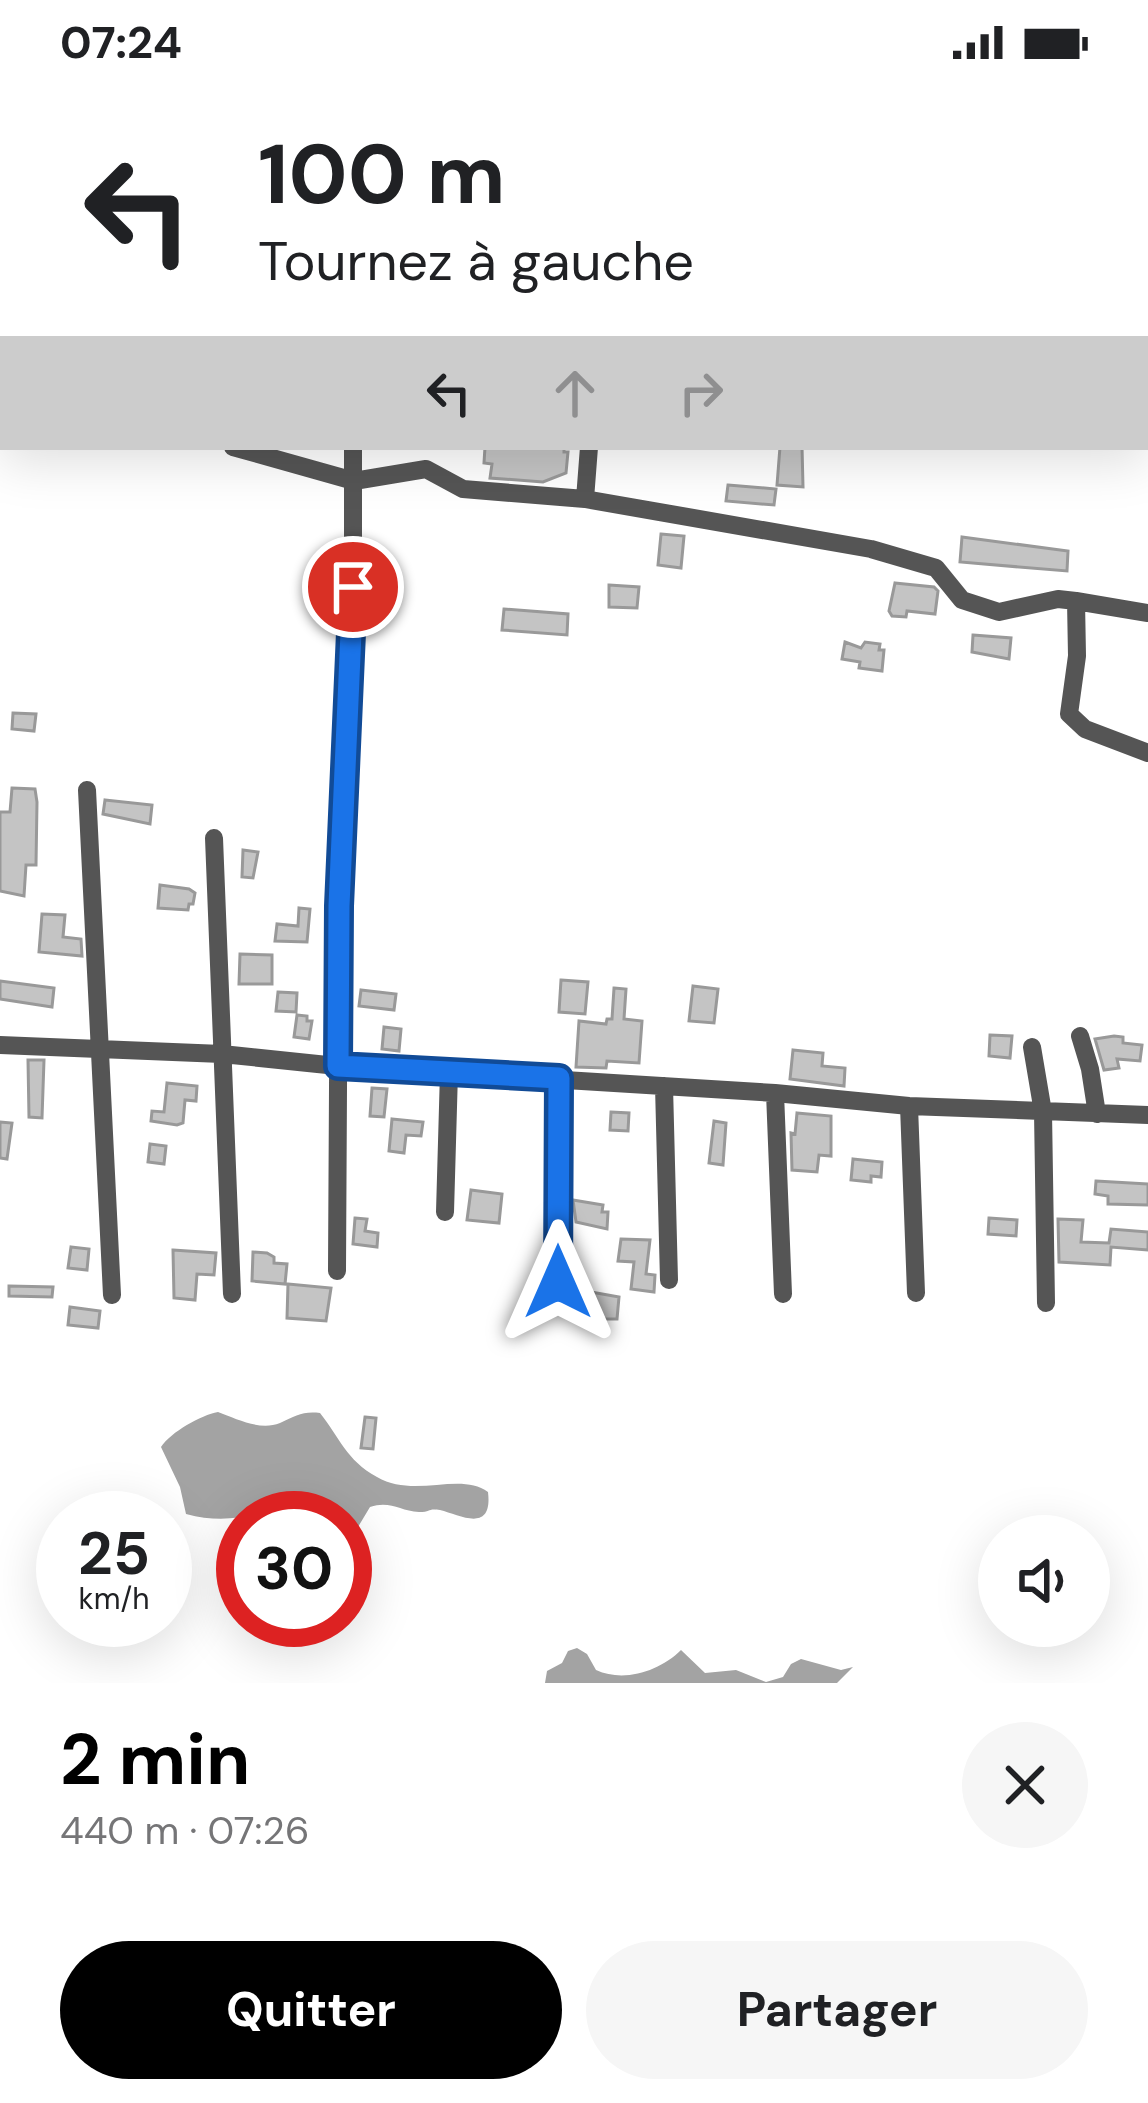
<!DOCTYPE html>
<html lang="fr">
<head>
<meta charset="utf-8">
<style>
	body { margin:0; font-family:"DM Sans",sans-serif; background:#f6f6f6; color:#202124; height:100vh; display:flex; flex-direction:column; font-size:45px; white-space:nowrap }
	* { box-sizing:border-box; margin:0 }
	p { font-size:39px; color:#757577 }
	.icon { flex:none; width:66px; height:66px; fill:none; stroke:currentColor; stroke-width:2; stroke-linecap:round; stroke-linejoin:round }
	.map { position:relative; height:1599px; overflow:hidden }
	.panel { display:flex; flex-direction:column; background:#fff; flex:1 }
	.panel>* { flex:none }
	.hud { position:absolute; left:0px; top:0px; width:1149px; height:366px; box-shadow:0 12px 48px #0002; background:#fff; color:#202124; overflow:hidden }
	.tools { position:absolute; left:978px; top:1431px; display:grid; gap:24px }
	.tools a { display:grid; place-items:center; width:132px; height:132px; border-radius:50%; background:#fff; box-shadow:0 12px 48px #0002; font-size:60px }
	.speed { position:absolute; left:36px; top:1407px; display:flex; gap:24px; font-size:60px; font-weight:700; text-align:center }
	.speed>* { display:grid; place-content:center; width:156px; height:156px; border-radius:50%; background:#fff; box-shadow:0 12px 48px #0002; line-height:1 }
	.speed small { font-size:30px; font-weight:400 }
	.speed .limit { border:18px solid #d22; background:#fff; color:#111 }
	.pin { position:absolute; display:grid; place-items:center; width:102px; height:102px; color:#fff; margin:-51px; border:6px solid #fff; border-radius:50%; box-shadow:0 3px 12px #0007 }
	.me { position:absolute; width:132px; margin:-66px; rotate:0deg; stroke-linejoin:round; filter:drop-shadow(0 0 9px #0008) }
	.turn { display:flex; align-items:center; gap:42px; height:252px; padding:0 60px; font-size:54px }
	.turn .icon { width:156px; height:156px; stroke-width:2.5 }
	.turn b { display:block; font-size:84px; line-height:102px }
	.lanes { display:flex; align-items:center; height:114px; padding:0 60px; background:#0003; justify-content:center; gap:60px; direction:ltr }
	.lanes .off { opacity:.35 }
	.round { display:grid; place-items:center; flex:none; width:126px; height:126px; border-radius:63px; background:#f6f6f6 }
	.headline { display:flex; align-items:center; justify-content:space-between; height:204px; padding:0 60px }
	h1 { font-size:72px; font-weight:700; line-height:90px; color:#000 }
	.primary-button { display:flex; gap:24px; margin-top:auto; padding:24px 60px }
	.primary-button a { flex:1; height:138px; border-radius:72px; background:#000; color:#fff; font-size:48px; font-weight:700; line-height:138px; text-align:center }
	.primary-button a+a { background:#f6f6f6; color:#202124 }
	.status { display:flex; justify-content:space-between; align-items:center; height:84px; padding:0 60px; background:#fff; direction:ltr }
	.status svg { height:33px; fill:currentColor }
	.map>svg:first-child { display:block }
	.water { fill:#a3a3a3 }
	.building { fill:#c4c4c4; stroke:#999; stroke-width:3 }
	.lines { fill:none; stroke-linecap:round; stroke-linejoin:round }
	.minor { stroke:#555; stroke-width:18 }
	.route-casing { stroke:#114b97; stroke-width:30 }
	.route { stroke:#1a73e8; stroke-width:21 }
</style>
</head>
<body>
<div class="status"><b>07:24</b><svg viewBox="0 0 49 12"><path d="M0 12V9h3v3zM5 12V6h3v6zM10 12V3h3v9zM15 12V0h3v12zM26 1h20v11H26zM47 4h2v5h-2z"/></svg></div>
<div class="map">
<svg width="1148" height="1599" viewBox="0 0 1148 1599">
	<rect width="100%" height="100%" fill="#fff"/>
	<path class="water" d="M218 1328C237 1335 260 1347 280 1339 296 1332 302 1327 320 1329 340 1354 346 1376 377 1393 415 1415 460 1387 488 1408 493 1450 460 1431 440 1426 427 1424 432 1428 419 1428 400 1427 390 1416 370 1423L358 1443 365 1458 345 1470V1434C330 1433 318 1421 300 1423 259 1428 230 1442 186 1430L180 1403 161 1363C171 1348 201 1331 218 1328Z
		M577 1564 587 1570 596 1586C624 1599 660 1587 681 1566L705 1589 736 1586 766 1598 783 1593 791 1580 801 1575 841 1586 853 1583 837 1599H545L547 1587 562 1579 568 1567Z"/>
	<path class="building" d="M485 363H564V368H568L566 389 543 398 490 394 492 380 484 379Z
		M780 363H802L803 403 777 401Z
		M728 401 776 405 774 421 726 417Z
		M661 450 684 452 681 484 658 481Z
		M962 453 1068 467 1067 487 960 478Z
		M895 499 934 503 938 507 935 530 907 527 906 533 892 532 889 527Z
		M609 501 639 503 637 524 609 523Z
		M504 525 568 530 567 551 502 546Z
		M973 551 1011 554 1009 575 972 568Z
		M845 558 861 564 865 558 880 560 879 566H884L882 587 859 584 860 578 842 575Z
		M13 629 36 630 34 647 12 645Z
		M12 704 35 705 37 718 36 781H26L24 812 0 807V728H10Z
		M105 716 152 721 150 740 103 730Z
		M243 766 258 768 253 794 242 793Z
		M160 801 189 805 195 809 193 820H189L188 826 158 824Z
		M299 824 310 825 307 858 275 857 277 840 298 842Z
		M42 830 65 831 63 853 81 855 82 872 39 868Z
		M240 870 272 871V900H239Z
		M561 896 588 898 585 930 559 928Z
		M0 897 54 904 52 923 0 915Z
		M693 902 718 905 714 939 689 937Z
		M614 904 626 905 624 935 642 937 639 979 607 977 606 984 576 983 579 937 606 940 607 935H612Z
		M361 906 396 910 394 926 359 922Z
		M278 908 297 909 296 928 276 927Z
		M297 931 307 932V937H312L309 955 294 953Z
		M384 943 401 945 399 967 382 965Z
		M990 951 1012 952 1010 974 989 972Z
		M1114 952 1123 953V959L1142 961 1140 977 1117 975 1119 984 1104 986 1095 955Z
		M793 966 823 969 822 982 845 984 844 1002 790 995Z
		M28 976H44L42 1034 29 1033Z
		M167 999 197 1002 196 1017 185 1016 183 1039 177 1041 151 1037 152 1027 164 1028Z
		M372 1004 387 1005 384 1033 370 1032Z
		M611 1028 629 1029 628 1047 610 1046Z
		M797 1029 831 1032V1072L819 1071 817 1088 792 1086 791 1049 795 1050Z
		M392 1035 423 1038 421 1052 406 1051 404 1069 389 1067Z
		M714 1037 726 1039 723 1081 709 1079Z
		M0 1038 12 1039 7 1075 0 1074Z
		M150 1060 166 1062 164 1080 148 1078Z
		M853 1075 882 1078 881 1093 871 1092V1098L851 1096Z
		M1096 1097 1148 1100V1121L1108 1120V1112L1095 1110Z
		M471 1106 502 1110 499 1139 467 1136Z
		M573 1116 603 1121 602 1128H608L607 1145 576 1138Z
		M355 1134 367 1135 365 1147 378 1149 377 1163 353 1160Z
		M989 1134 1017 1136 1016 1152 988 1150Z
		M1058 1135 1083 1136 1081 1158 1109 1159 1111 1145 1148 1148V1166L1111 1163 1110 1181 1059 1178Z
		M621 1155 650 1156 646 1190 655 1191 654 1208 631 1205 634 1178 618 1177Z
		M71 1163 89 1165 87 1186 68 1184Z
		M173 1166 216 1169 214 1191 197 1190 195 1216 174 1214Z
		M253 1168 267 1169 274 1173V1179L287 1180 285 1200 252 1197Z
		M288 1200 331 1204 326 1237 287 1234Z
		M9 1202 53 1203 52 1213 9 1212Z
		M580 1206 619 1213 617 1235H600V1240L580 1238Z
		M70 1223 100 1227 98 1244 68 1241Z
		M365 1333 376 1334 373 1365 361 1364Z"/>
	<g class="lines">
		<path class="minor" d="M883 3V0
			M1008 3 1009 0
			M1124 3V0
			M0 113 3 114
			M1146 215 1148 216
			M0 285H3
			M233 363 354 397 426 385 463 405 585 415 871 465 936 484 962 516 999 528 1058 515 1076 517 1077 572 1069 630 1085 645 1148 669
			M585 415 589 363
			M1076 517 1148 529
			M87 706 112 1211
			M214 754 232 1210
			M1080 952 1090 985 1097 1030
			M0 961 222 970 337 982 775 1009 909 1022 1148 1031
			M1032 963 1043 1028 1046 1219
			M664 1002 669 1196
			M775 1009 783 1210
			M909 1022 916 1209
			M445 1128 449 988
			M337 1187 339 822 353 504V363
			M558 1198 559 995"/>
	</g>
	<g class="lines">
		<defs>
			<path id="route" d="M353 503 339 822 338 982 559 994 558 1198"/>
		</defs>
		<use href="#route" class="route-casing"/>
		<use href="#route" class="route"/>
	</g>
</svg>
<div class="tools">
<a><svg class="icon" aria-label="sound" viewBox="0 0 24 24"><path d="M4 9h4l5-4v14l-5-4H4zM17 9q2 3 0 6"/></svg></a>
</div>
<div class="speed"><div>25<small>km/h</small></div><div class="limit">30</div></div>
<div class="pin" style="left:353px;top:503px;background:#d93025"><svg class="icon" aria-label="arrive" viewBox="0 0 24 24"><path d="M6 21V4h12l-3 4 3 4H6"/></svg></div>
<svg class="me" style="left:558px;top:1198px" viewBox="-20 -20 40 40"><path d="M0-17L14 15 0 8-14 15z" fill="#1a73e8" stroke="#fff" stroke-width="4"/></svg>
<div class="hud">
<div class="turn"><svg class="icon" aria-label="left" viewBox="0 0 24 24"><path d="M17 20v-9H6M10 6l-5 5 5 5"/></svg><div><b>100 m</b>Tournez à gauche</div></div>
<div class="lanes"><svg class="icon" aria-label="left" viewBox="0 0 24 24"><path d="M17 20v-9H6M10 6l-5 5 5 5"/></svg><svg class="icon off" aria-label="ahead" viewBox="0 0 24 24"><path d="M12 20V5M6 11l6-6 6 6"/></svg><svg class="icon off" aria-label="right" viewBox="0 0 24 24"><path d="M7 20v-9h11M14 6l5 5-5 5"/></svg></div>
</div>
</div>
<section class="panel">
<div class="headline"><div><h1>2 min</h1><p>440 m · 07:26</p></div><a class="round"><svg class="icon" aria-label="close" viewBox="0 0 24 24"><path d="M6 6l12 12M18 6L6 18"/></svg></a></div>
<div class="primary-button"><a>Quitter</a><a>Partager</a></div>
</section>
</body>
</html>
